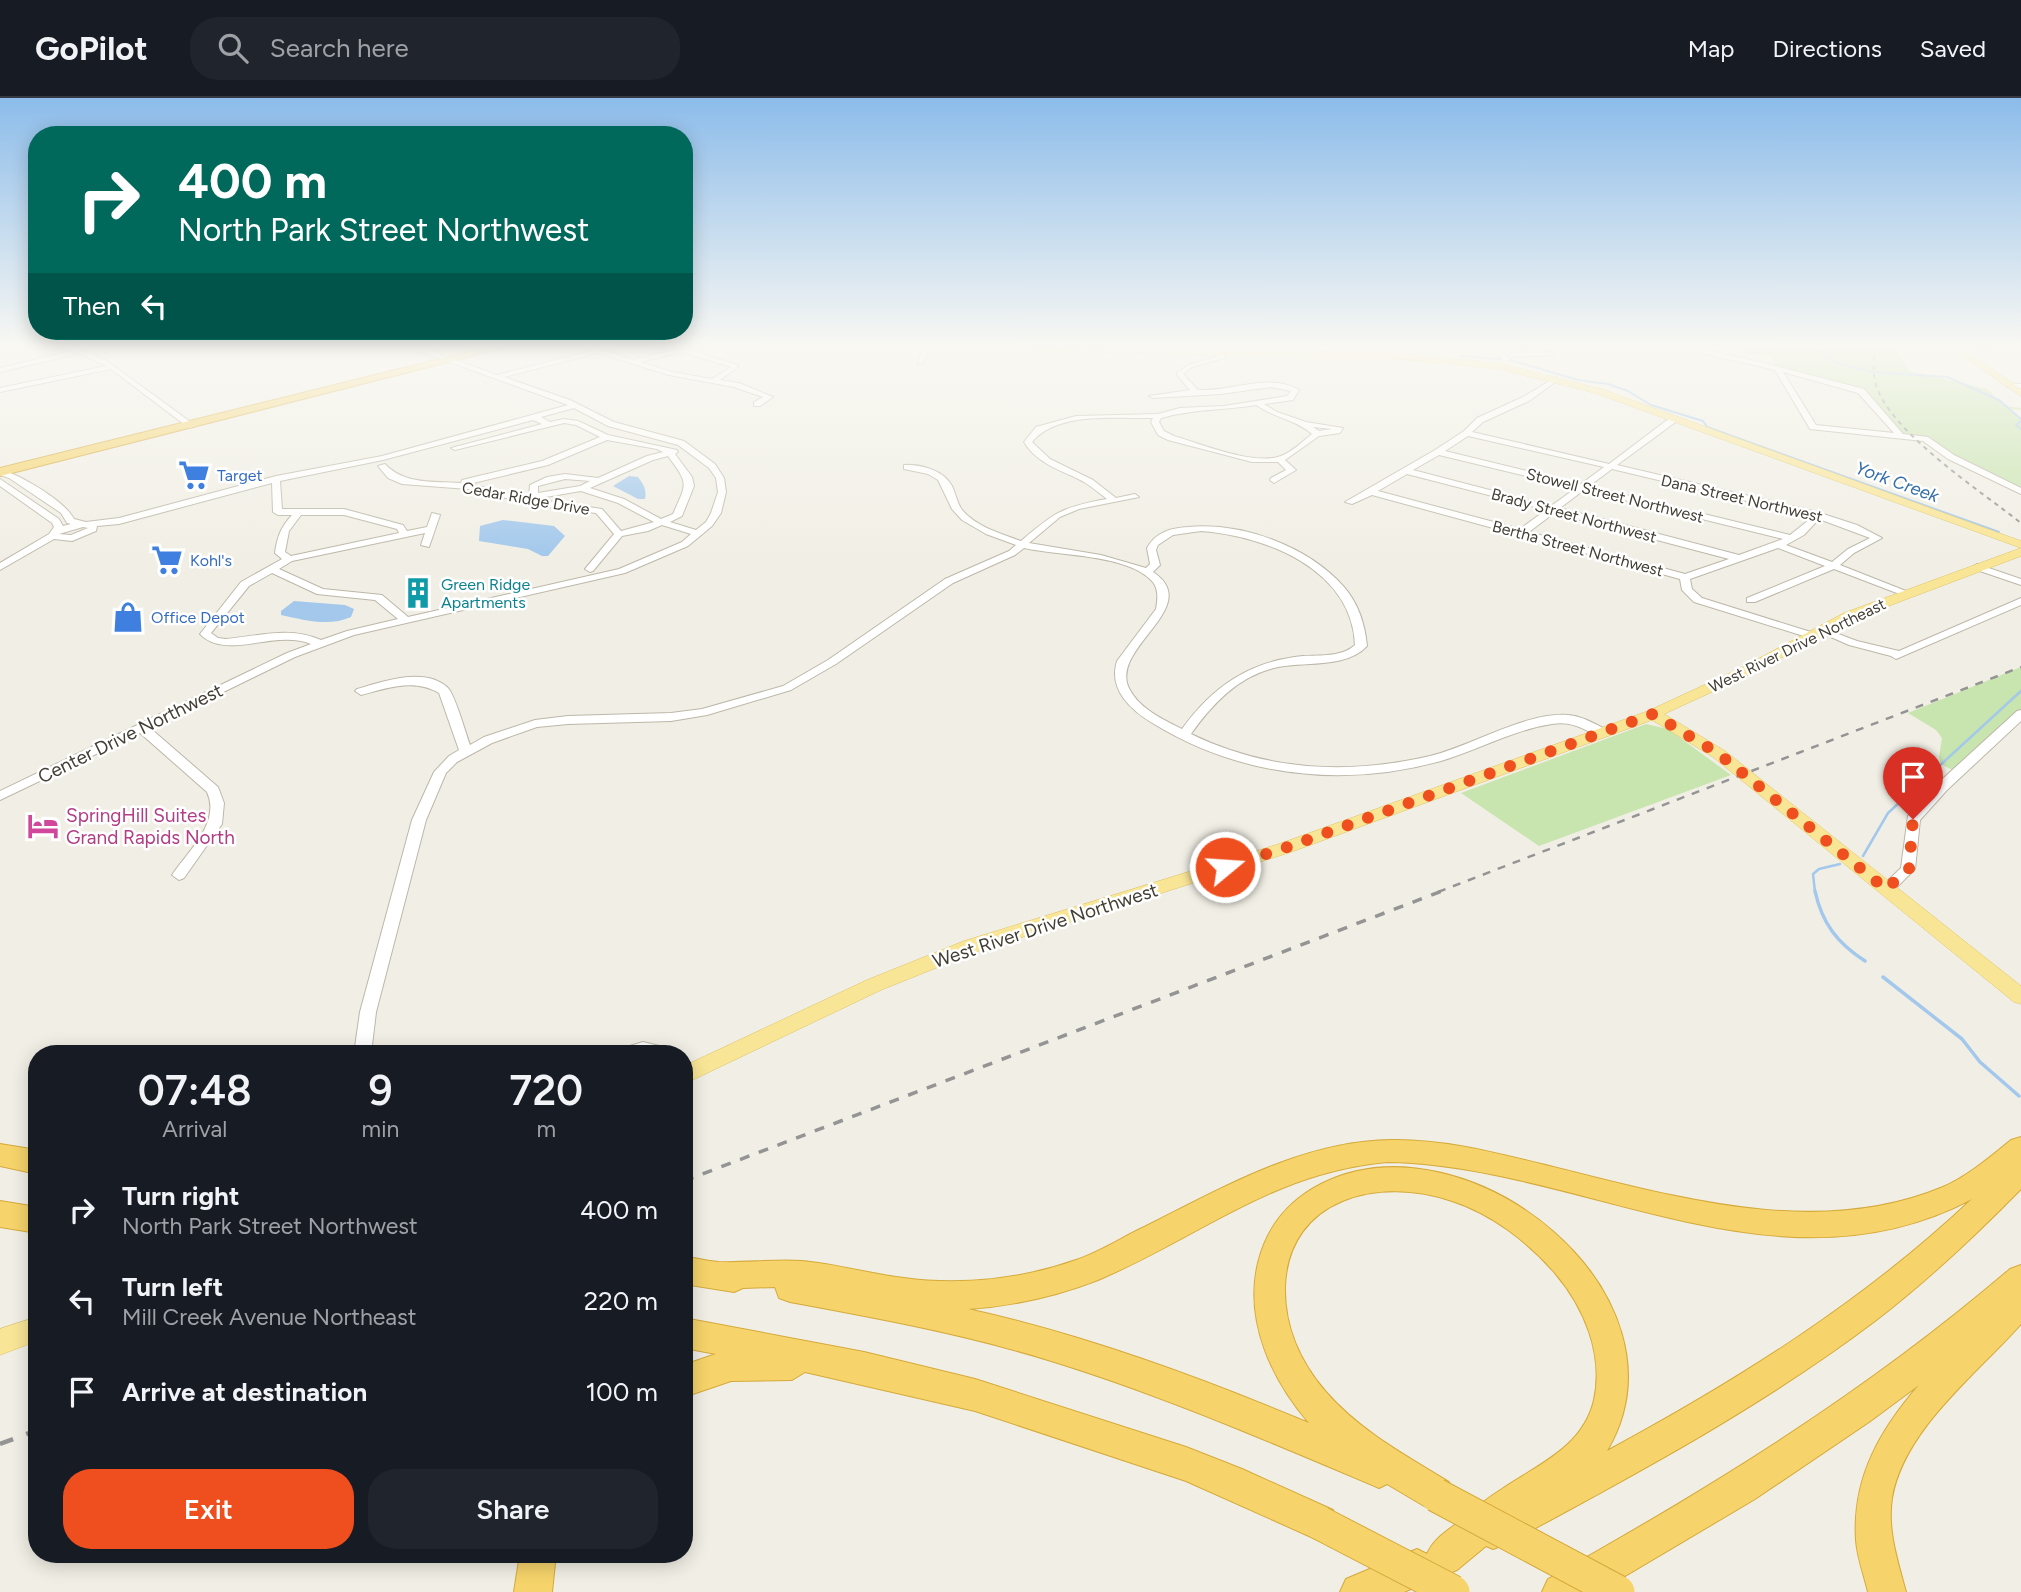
<!DOCTYPE html>
<html lang="en">
<head>
<meta charset="utf-8">
<style>
	body { margin:0; font-family:Figtree,sans-serif; background:#20242c; color:#f1f3f6; height:100vh; display:flex; flex-direction:column; font-size:26px; white-space:nowrap }
	* { box-sizing:border-box; margin:0 }
	p { font-size:23px; color:#9ea1a6 }
	.icon { flex:none; width:38px; height:38px; fill:none; stroke:currentColor; stroke-width:2; stroke-linecap:round; stroke-linejoin:round }
	.map { position:relative; flex:1; overflow:hidden }
	.details { position:absolute; left:28px; top:947px; width:665px; height:518px; display:flex; flex-direction:column; background:#171b24; border-radius:28px; box-shadow:0 4px 18px #0003 }
	.details>* { flex:none }
	.hud { position:absolute; left:28px; top:28px; width:665px; height:214px; border-radius:28px; box-shadow:0 4px 18px #0003; background:#00695c; color:#fff; overflow:hidden }
	.pin { position:absolute; display:grid; place-items:center; width:60px; height:60px; color:#fff; margin:-72px -30px; border-radius:50% 50% 50% 0; rotate:-45deg; box-shadow:0 0 7px #0007 }
	.pin .icon { rotate:45deg }
	.me { position:absolute; width:77px; margin:-38px; rotate:72deg; stroke-linejoin:round; filter:drop-shadow(0 0 5px #0008) }
	.turn { display:flex; align-items:center; gap:24px; height:147px; padding:0 35px; font-size:32px }
	.turn .icon { width:91px; height:91px; stroke-width:2.5 }
	.turn b { display:block; font-size:49px; line-height:60px }
	.then { display:flex; align-items:center; height:66px; padding:0 35px; background:#0003; gap:14px; font-size:26px }
	.eta { display:flex; justify-content:space-evenly; align-items:center; height:119px; text-align:center }
	.eta b { font-size:42px; font-weight:600; line-height:49px }
	.button { display:flex; gap:14px; margin-top:auto; padding:14px 35px }
	.button a { flex:1; height:80px; border-radius:28px; background:#ef4f1e; color:#fff; font-size:28px; font-weight:600; line-height:80px; text-align:center }
	.button a+a { background:#20242c; color:#f1f3f6 }
	ul { padding:0; list-style:none }
	li { display:flex; align-items:center; gap:21px; height:91px; padding:0 35px }
	li div { flex:1 }
	li b { display:block; font-size:26px }
	li em { font-style:normal }
	header { display:flex; align-items:center; gap:42px; box-sizing:border-box; height:98px; padding:0 35px; background:#171b24; border-bottom:2px solid #363941 }
	header strong { font-size:33px }
	nav { display:flex; gap:38px; margin-inline-start:auto; font-size:24px }
	.search { width:490px; height:63px; background:#20242c; display:flex; align-items:center; gap:18px; box-sizing:border-box; padding:0 24px; border-radius:28px; color:#9ea1a6; font-size:26px }
	.map>svg:first-child { display:block }
	.green { fill:#c8e4af }
	.water { fill:#a3c8ec }
	.lines { fill:none; stroke-linecap:round; stroke-linejoin:round }
	.stream-far2 { stroke:#a3c8ec; stroke-width:2 }
	.stream-far1 { stroke:#a3c8ec; stroke-width:2.5 }
	.stream { stroke:#a3c8ec; stroke-width:3.5 }
	.minor-casing { stroke:#bcb7a8; stroke-width:2 }
	.major-casing { stroke:#ddc367; stroke-width:1 }
	.highway-casing { stroke:#d5a93b; stroke-width:2 }
	.minor { fill:#fff; fill-rule:evenodd }
	.major { fill:#f9e596; fill-rule:evenodd }
	.highway { fill:#f6d46b; fill-rule:evenodd }
	.rail-far3 { stroke:#949494; stroke-width:2; stroke-dasharray:4.5 4.5; stroke-linecap:butt }
	.rail-far2 { stroke:#949494; stroke-width:2.5; stroke-dasharray:8 8; stroke-linecap:butt }
	.rail-far1 { stroke:#949494; stroke-width:3.5; stroke-dasharray:10 10; stroke-linecap:butt }
	.rail { stroke:#949494; stroke-width:4.5; stroke-dasharray:14 14; stroke-linecap:butt }
	.highway-bridge-casing { stroke:#d5a93b; stroke-width:35; stroke-linecap:butt }
	.highway-bridge { stroke:#f6d46b; stroke-width:33 }
	.route { stroke:#ef4f1e; stroke-width:12; stroke-dasharray:0 21.6 }
	.labels { text-anchor:middle; stroke-width:5; stroke-linejoin:round; paint-order:stroke }
	.far-shop-label { font-size:16px; fill:#366cbe; stroke:#fff; text-anchor:start }
	.far-street-label { font-size:16px; fill:#433f35; stroke:#fff }
	.far-culture-label { font-size:16px; fill:#0d838f; stroke:#fff; text-anchor:start }
	.far-water-label { font-size:18px; font-style:italic; fill:#346ea9; stroke:#fff }
	.street-label { font-size:19px; fill:#433f35; stroke:#fff }
	.hotel-label { font-size:19px; fill:#b23c85; stroke:#fff; text-anchor:start }
</style>
</head>
<body>
<header>
<strong>GoPilot</strong>
<div class="search"><svg class="icon" aria-label="search" viewBox="0 0 24 24"><circle cx="10" cy="10" r="6"/><path d="M15 15l6 6"/></svg>Search here</div>
<nav><a>Map</a><a>Directions</a><a>Saved</a></nav>
</header>
<div class="map">
<svg width="2021" height="1494" viewBox="0 0 2021 1494">
	<rect width="100%" height="100%" fill="#f1efe5"/>
	<path class="green" d="M1894 249 1909 273 1987 291 2004 308 2021 310V312L2009 311 2021 322V391L1953 358 1928 340 1902 335 1863 292 1775 268 1773 259 1743 255 1741 250Z
		M2021 569V616L1958 675 1941 666 1939 659 1942 640 1936 632 1908 615Z
		M1646 626 1668 631 1731 677 1539 748 1461 695Z"/>
	<path class="water" d="M629 378 638 379C643 386 647 391 645 401H638L613 388Z
		M503 422 554 428 565 438 548 458H542L528 451 479 443 480 428Z
		M294 503 345 507 354 511 351 519C329 529 304 522 281 517V513Z"/>
	<g class="lines">
		<path class="stream-far2" d="M1809 249 1837 265 1871 274 1947 279 1999 302 2021 321
			M1461 258 1501 261
			M1510 262 1578 282 1608 286 1628 293 1651 307 1703 323 1707 329 1999 434
			M2021 323 2016 327 2021 331"/>
		<path class="stream-far1" d="M1863 758 1888 715 2021 593
			M1815 794 1813 776 1819 771 1840 766"/>
		<path class="stream" d="M1815 793C1822 825 1837 845 1865 863
			M1883 879 1962 941 1980 964 2019 998"/>
		<defs>
			<path id="minor" d="M55 249 81 251 107 263 196 328 189 330 111 271 0 294V290L106 268 77 254 76 256 0 274V270L72 253Z
				M408 249H419L497 277 591 253 583 249H594L633 262 682 250 738 267V269L720 282 739 285 773 299 760 308H754V304L763 299 734 289 669 277 598 255 504 279 570 302 614 324 684 343 715 366 724 380 726 394 721 415 712 428 688 448 625 475 354 537 295 559 150 630 218 689 224 705 222 726 184 780 179 782 172 777C188 753 221 725 207 694L140 635 0 702V693L287 555 311 546C275 531 226 563 200 536L241 484 282 461 275 455C277 439 281 429 292 417H278L273 414 272 385 119 426 97 428 96 433 72 443 54 441 0 472V465L49 436 54 429 52 425 0 388V381L59 421 63 428 71 426 67 425 61 415 9 380 0 377V371C20 377 64 402 74 421L86 424 119 420 276 378 382 358 568 307ZM682 254 731 269 712 281 672 274 640 264ZM574 310 608 328 678 347 709 370 716 380 718 394 711 415 706 424 696 432 670 424 682 418 694 388 692 379 675 356 678 354 677 352 608 337 578 323 564 321 550 324 541 319ZM533 322 542 326 451 350 455 352 564 325 576 327 600 339 542 363 462 382 461 385C435 383 404 387 385 366L378 368 388 380 402 386 468 391 539 408 596 415 614 436 585 471 590 474 593 473 622 438 648 433 662 427 691 436 682 444 619 471 408 519 382 497 323 491 279 471 292 463 425 435 421 447 429 449 440 417 432 415 427 429 407 433 403 427 344 411H282L280 383 383 362ZM607 342 657 351 663 354 647 358 598 380 565 376 547 379 530 387 529 397 522 398 469 386 548 367ZM668 358C689 387 687 384 673 416L661 421 624 401 590 390 653 362ZM565 381 590 383 580 388 538 395V388ZM581 393 618 405 654 424 621 433 602 411 534 401ZM301 417H344L397 431 399 435 291 458 285 454 289 433ZM83 429 88 430 71 437 59 436ZM272 475 317 496 375 502 398 521 347 533 321 542C289 528 259 538 226 541L218 540 211 535 249 488Z
				M869 249 865 252 862 250V249Z
				M1674 249H1689L1760 264 1864 291 1903 336 1928 339 1954 357 2021 390V396L1948 361 1923 343 1810 331 1775 272ZM1783 274 1858 295 1894 335 1816 327Z
				M1955 249 2021 251V255L1958 251Z
				M925 250 928 252 923 265 918 266 922 252Z
				M1221 254 1224 256V260L1192 269 1183 276 1198 292C1231 294 1269 274 1299 292L1293 302 1264 306 1277 314 1306 324 1343 330 1340 335 1319 338 1285 362 1296 372 1274 385 1270 382 1271 380 1286 372 1278 364H1252L1168 342 1158 337 1151 324 1153 320C1115 321 1058 313 1032 344L1050 361 1093 382 1116 400 1135 396 1139 399 1079 411 1060 419 1029 445 1101 457 1146 470 1150 466 1147 450C1156 434 1171 430 1188 429 1242 424 1308 448 1344 489 1358 505 1365 526 1367 548 1346 571 1302 563 1274 570 1238 579 1212 606 1191 636 1267 673 1348 677 1430 658 1472 648 1525 614 1568 617 1582 618 1595 626 1607 632L1609 635 1607 638C1592 640 1578 621 1552 626 1513 632 1478 652 1441 663 1343 690 1241 679 1154 626 1131 612 1108 592 1117 563L1156 511C1158 500 1159 489 1150 481 1123 456 1059 458 1024 450L1015 457 953 485 836 566 791 592 707 617 671 623 568 626 537 629 492 645 457 664 446 675 426 722 376 914 371 956H354L360 914 412 722 434 674 449 658 459 652 439 595C414 580 387 590 361 597L355 593 357 591C382 584 425 568 448 590 455 597 466 636 470 647L484 639 535 622 568 618 671 615 702 611 783 588 828 562 945 481 1009 453 1016 447 986 436 962 422 952 411 938 382 928 376 904 371V367C920 366 944 372 952 388 956 396 957 406 963 413 977 429 1002 436 1021 443 1055 414 1062 409 1107 401 1099 395 1092 389 1084 384 1062 372 1038 367 1024 344L1036 329 1076 318 1158 316 1180 310 1224 308 1287 298 1291 293 1271 289 1221 296 1153 300 1149 298 1190 292 1177 277V275L1188 267 1218 258ZM1256 307C1275 320 1296 322 1312 336 1303 343 1292 354 1281 358 1255 368 1201 346 1174 338L1164 333 1159 324 1161 320C1192 311 1225 312 1256 307ZM1313 329 1332 331 1319 333ZM1201 433C1266 438 1352 471 1355 547 1342 559 1320 557 1303 558 1250 563 1213 588 1182 631 1164 622 1140 611 1130 592 1106 551 1206 509 1153 474L1160 467 1156 452 1158 447 1173 437Z
				M1551 254 1553 257 1511 259 1508 257 1511 255Z
				M1556 279 1558 282 1529 303 1483 324 1472 334 1609 366 1671 319H1677V323L1617 367 1817 414 1857 427 1882 440 1854 455 1840 467 1911 495 1902 497 1834 471 1755 504H1747V500L1825 468 1778 450 1690 481 1692 491 1702 500 1814 535V539L1810 540 1694 504 1682 492 1680 481 1372 397 1352 406 1345 404 1435 352 1464 333 1477 320 1523 299ZM1468 338 1604 369 1581 386 1445 353ZM1439 357 1576 390 1551 408 1413 372ZM1612 371 1810 418V421L1790 437 1589 388ZM1407 376 1546 412 1520 431 1378 393ZM1584 392 1783 441 1739 457 1560 410ZM1554 415 1729 461 1685 476 1529 434ZM1819 421 1870 440 1848 451 1832 464 1786 447 1804 437Z
				M2007 285 2021 286V290L2007 289Z
				M1977 466 2021 481V487L1974 471 1972 469Z
				M2021 500V507L1896 561 1891 558 1849 547 1815 532 1820 529 1857 543 1899 553Z
				M2021 612V623L1947 692 1920 722 1915 771 1892 794H1882L1880 791 1882 788 1901 770 1908 718 1937 686 2017 613Z
				M643 944 672 951 674 956H618L620 951Z"/>
			<path id="major" d="M852 249 1397 255 1498 265 1601 291 2021 443V458L1854 521 1751 576 1664 616 1725 653 2021 888V906L2014 904 1713 659 1652 622 1291 754 978 853 881 892 684 986V968L867 882 964 843 1279 746 1648 613 1741 570 1844 515 2021 450 1595 295 1498 271 1397 261Z
				M1950 249H1960L2021 291V298Z
				M37 1219V1243L0 1257V1231Z"/>
			<path id="highway" d="M488 249H507L0 378V370Z
				M2021 1039V1091C1975 1138 1927 1183 1875 1223 1760 1310 1632 1378 1506 1446L1493 1451 1486 1448 1457 1472 1444 1477 1434 1473 1430 1483 1404 1494H1340L1346 1481 1417 1451 1427 1456C1433 1442 1444 1435 1456 1426 1471 1413 1486 1401 1502 1391 1539 1366 1583 1349 1594 1302 1604 1256 1584 1209 1555 1175 1528 1144 1492 1116 1452 1103 1380 1078 1289 1099 1285 1188 1284 1228 1300 1264 1326 1294 1360 1333 1405 1357 1449 1384L1454 1397 1449 1410 1436 1415 1387 1386 1379 1390C1270 1344 1162 1297 1048 1262 964 1236 877 1220 790 1204L779 1200 775 1189 743 1190 734 1194 684 1186V1158C695 1160 707 1163 719 1164 746 1165 774 1161 802 1163 836 1166 870 1176 904 1180 960 1188 1023 1181 1076 1162 1097 1155 1118 1142 1138 1132 1217 1093 1300 1043 1391 1042 1442 1041 1492 1054 1541 1066 1670 1097 1814 1143 1943 1089 1968 1078 1990 1059 2011 1042ZM1387 1064C1583 1067 1777 1204 1972 1101 1863 1204 1738 1282 1607 1353 1699 1197 1466 1012 1321 1086 1288 1103 1267 1128 1258 1165 1244 1223 1272 1282 1309 1325 1199 1279 1085 1237 968 1211 1012 1208 1057 1198 1098 1182 1200 1139 1270 1075 1387 1064Z
				M0 1046 37 1052V1076L0 1068Z
				M0 1103 37 1109V1135L0 1129Z
				M2021 1167V1226C1977 1276 1904 1331 1892 1400 1887 1432 1898 1464 1906 1494H1868C1864 1477 1857 1459 1856 1442 1852 1380 1880 1332 1919 1287L1869 1324 1755 1401 1598 1494H1542L1548 1481C1714 1388 1865 1295 2010 1171Z
				M684 1220 864 1254 975 1281 1186 1349 1242 1371 1333 1412 1338 1425 1333 1438 1320 1443 1186 1383 975 1313 805 1274 792 1282 731 1283 684 1299V1267L716 1256 684 1250Z
				M520 1456H556L552 1494H514Z"/>
		</defs>
		<use href="#minor" class="minor-casing"/>
		<use href="#major" class="major-casing"/>
		<use href="#highway" class="highway-casing"/>
		<use href="#minor" class="minor"/>
		<use href="#major" class="major"/>
		<use href="#highway" class="highway"/>
		<path class="rail-far3" d="M1875 249C1874 261 1872 275 1876 287 1891 335 1982 394 2021 425"/>
		<path class="rail-far2" d="M1438 794 2021 569"/>
		<path class="rail-far1" d="M684 1083 1442 793"/>
		<path class="rail" d="M0 1346 37 1332"/>
		<defs>
			<path id="highway-bridge" d="M1436 1397 1618 1494
				M1320 1425 1453 1494"/>
		</defs>
		<use href="#highway-bridge" class="highway-bridge-casing"/>
		<use href="#highway-bridge" class="highway-bridge"/>
	</g>
	<linearGradient id="sky" x2="0" y2="1"><stop stop-color="#8cbcea"/><stop offset="0.54" stop-color="#f9f8f3"/><stop offset="1" stop-color="#f9f8f3" stop-opacity="0"/></linearGradient>
	<rect width="2021" height="459" fill="url(#sky)"/>
	<g class="lines">
		<path class="route" d="M1225 769 1285 750 1653 616 1719 656 1886 791 1909 771 1913 721"/>
	</g>
	<defs>
		<symbol id="supermarket-bare" viewBox="-9 -9 18 18"><path d="M-6-5.5h2.5l.6 2H6L4.5 2H-2.5L-4.4-4H-6ZM-1.5 3.2a1.3 1.3 0 1 0 .1 0ZM3 3.2a1.3 1.3 0 1 0 .1 0Z" fill="#3f7fe0" stroke="#fff" stroke-width="2.5" paint-order="stroke"/></symbol>
		<symbol id="building-bare" viewBox="-9 -9 18 18"><path d="M-4-6H4V6H1V3H-1V6H-4ZM-2.5-4.3h1.7v1.8h-1.7ZM.8-4.3h1.7v1.8H.8ZM-2.5-1h1.7V.8h-1.7ZM.8-1h1.7V.8H.8Z" fill="#0f9aa8" stroke="#fff" stroke-width="2.5" paint-order="stroke"/></symbol>
		<symbol id="shop-bare" viewBox="-9 -9 18 18"><path d="M-5-2.5h2.3a2.7 3.5 0 0 1 5.4 0H5L5.5 6h-11ZM-1.5-2.5h3a1.5 2.3 0 0 0-3 0Z" fill="#3f7fe0" stroke="#fff" stroke-width="2.5" paint-order="stroke"/></symbol>
		<symbol id="hotel-bare" viewBox="-9 -9 18 18"><path d="M-6-4.5h1.5V1H6V5H4.5V3h-9V5H-6ZM-4 0a1.8 1.8 0 1 1 3.6 0ZM.5 0V-2.5h3Q6-2.5 6 0Z" fill="#d1479c" stroke="#fff" stroke-width="2.5" paint-order="stroke"/></symbol>
	</defs>
	<g fill-rule="evenodd">
		<use href="#supermarket-bare" x="172" y="355" width="44" height="44"/>
		<use href="#supermarket-bare" x="145" y="440" width="44" height="44"/>
		<use href="#building-bare" x="396" y="473" width="44" height="44"/>
		<use href="#shop-bare" x="106" y="497" width="44" height="44"/>
		<use href="#hotel-bare" x="21" y="706" width="44" height="44"/>
	</g>
	<g class="labels">
		<g class="far-shop-label">
			<text x="217" y="383">Target</text>
			<text x="190" y="468">Kohl's</text>
			<text x="151" y="525">Office Depot</text>
		</g>
		<g class="far-street-label">
			<text transform="translate(1615 397) rotate(14)" y="6">Stowell Street Northwest</text>
			<text transform="translate(526 400) rotate(10)" y="6">Cedar Ridge Drive</text>
			<text transform="translate(1742 400) rotate(13)" y="6">Dana Street Northwest</text>
			<text transform="translate(1574 417) rotate(15)" y="6">Brady Street Northwest</text>
			<text transform="translate(1578 450) rotate(15)" y="6">Bertha Street Northwest</text>
			<text transform="translate(1797 547) rotate(-26)" y="6">West River Drive Northeast</text>
		</g>
		<g class="far-culture-label">
			<text x="441" y="492">Green Ridge<tspan x="441" dy="18">Apartments</tspan></text>
		</g>
		<g class="far-water-label">
			<text transform="translate(1897 384) rotate(20)" y="6">York Creek</text>
		</g>
		<g class="street-label">
			<text transform="translate(130 635) rotate(-26)" y="7">Center Drive Northwest</text>
			<text transform="translate(1045 827) rotate(-18)" y="7">West River Drive Northwest</text>
		</g>
		<g class="hotel-label">
			<text x="66" y="724">SpringHill Suites<tspan x="66" dy="22">Grand Rapids North</tspan></text>
		</g>
	</g>
</svg>
<div class="pin" style="left:1913px;top:721px;background:#d93025"><svg class="icon" aria-label="arrive" viewBox="0 0 24 24"><path d="M6 21V4h12l-3 4 3 4H6"/></svg></div>
<svg class="me" style="left:1225px;top:769px" viewBox="-20 -20 40 40"><circle r="17" fill="#ef4f1e" stroke="#fff" stroke-width="3"/><path d="M0-11L8 9 0 5-8 9z" fill="#fff"/></svg>
<div class="hud">
<div class="turn"><svg class="icon" aria-label="right" viewBox="0 0 24 24"><path d="M7 20v-9h11M14 6l5 5-5 5"/></svg><div><b>400 m</b>North Park Street Northwest</div></div>
<div class="then">Then<svg class="icon" aria-label="left" viewBox="0 0 24 24"><path d="M17 20v-9H6M10 6l-5 5 5 5"/></svg></div>
</div>
<section class="details">
<div class="eta">
<div><b>07:48</b><p>Arrival</p></div>
<div><b>9</b><p>min</p></div>
<div><b>720</b><p>m</p></div>
</div>
<ul>
<li><svg class="icon" aria-label="right" viewBox="0 0 24 24"><path d="M7 20v-9h11M14 6l5 5-5 5"/></svg><div><b>Turn right</b><p>North Park Street Northwest</p></div><em>400 m</em></li>
<li><svg class="icon" aria-label="left" viewBox="0 0 24 24"><path d="M17 20v-9H6M10 6l-5 5 5 5"/></svg><div><b>Turn left</b><p>Mill Creek Avenue Northeast</p></div><em>220 m</em></li>
<li><svg class="icon" aria-label="arrive" viewBox="0 0 24 24"><path d="M6 21V4h12l-3 4 3 4H6"/></svg><div><b>Arrive at destination</b></div><em>100 m</em></li>
</ul>
<div class="button"><a>Exit</a><a>Share</a></div>
</section>
</div>
</body>
</html>
